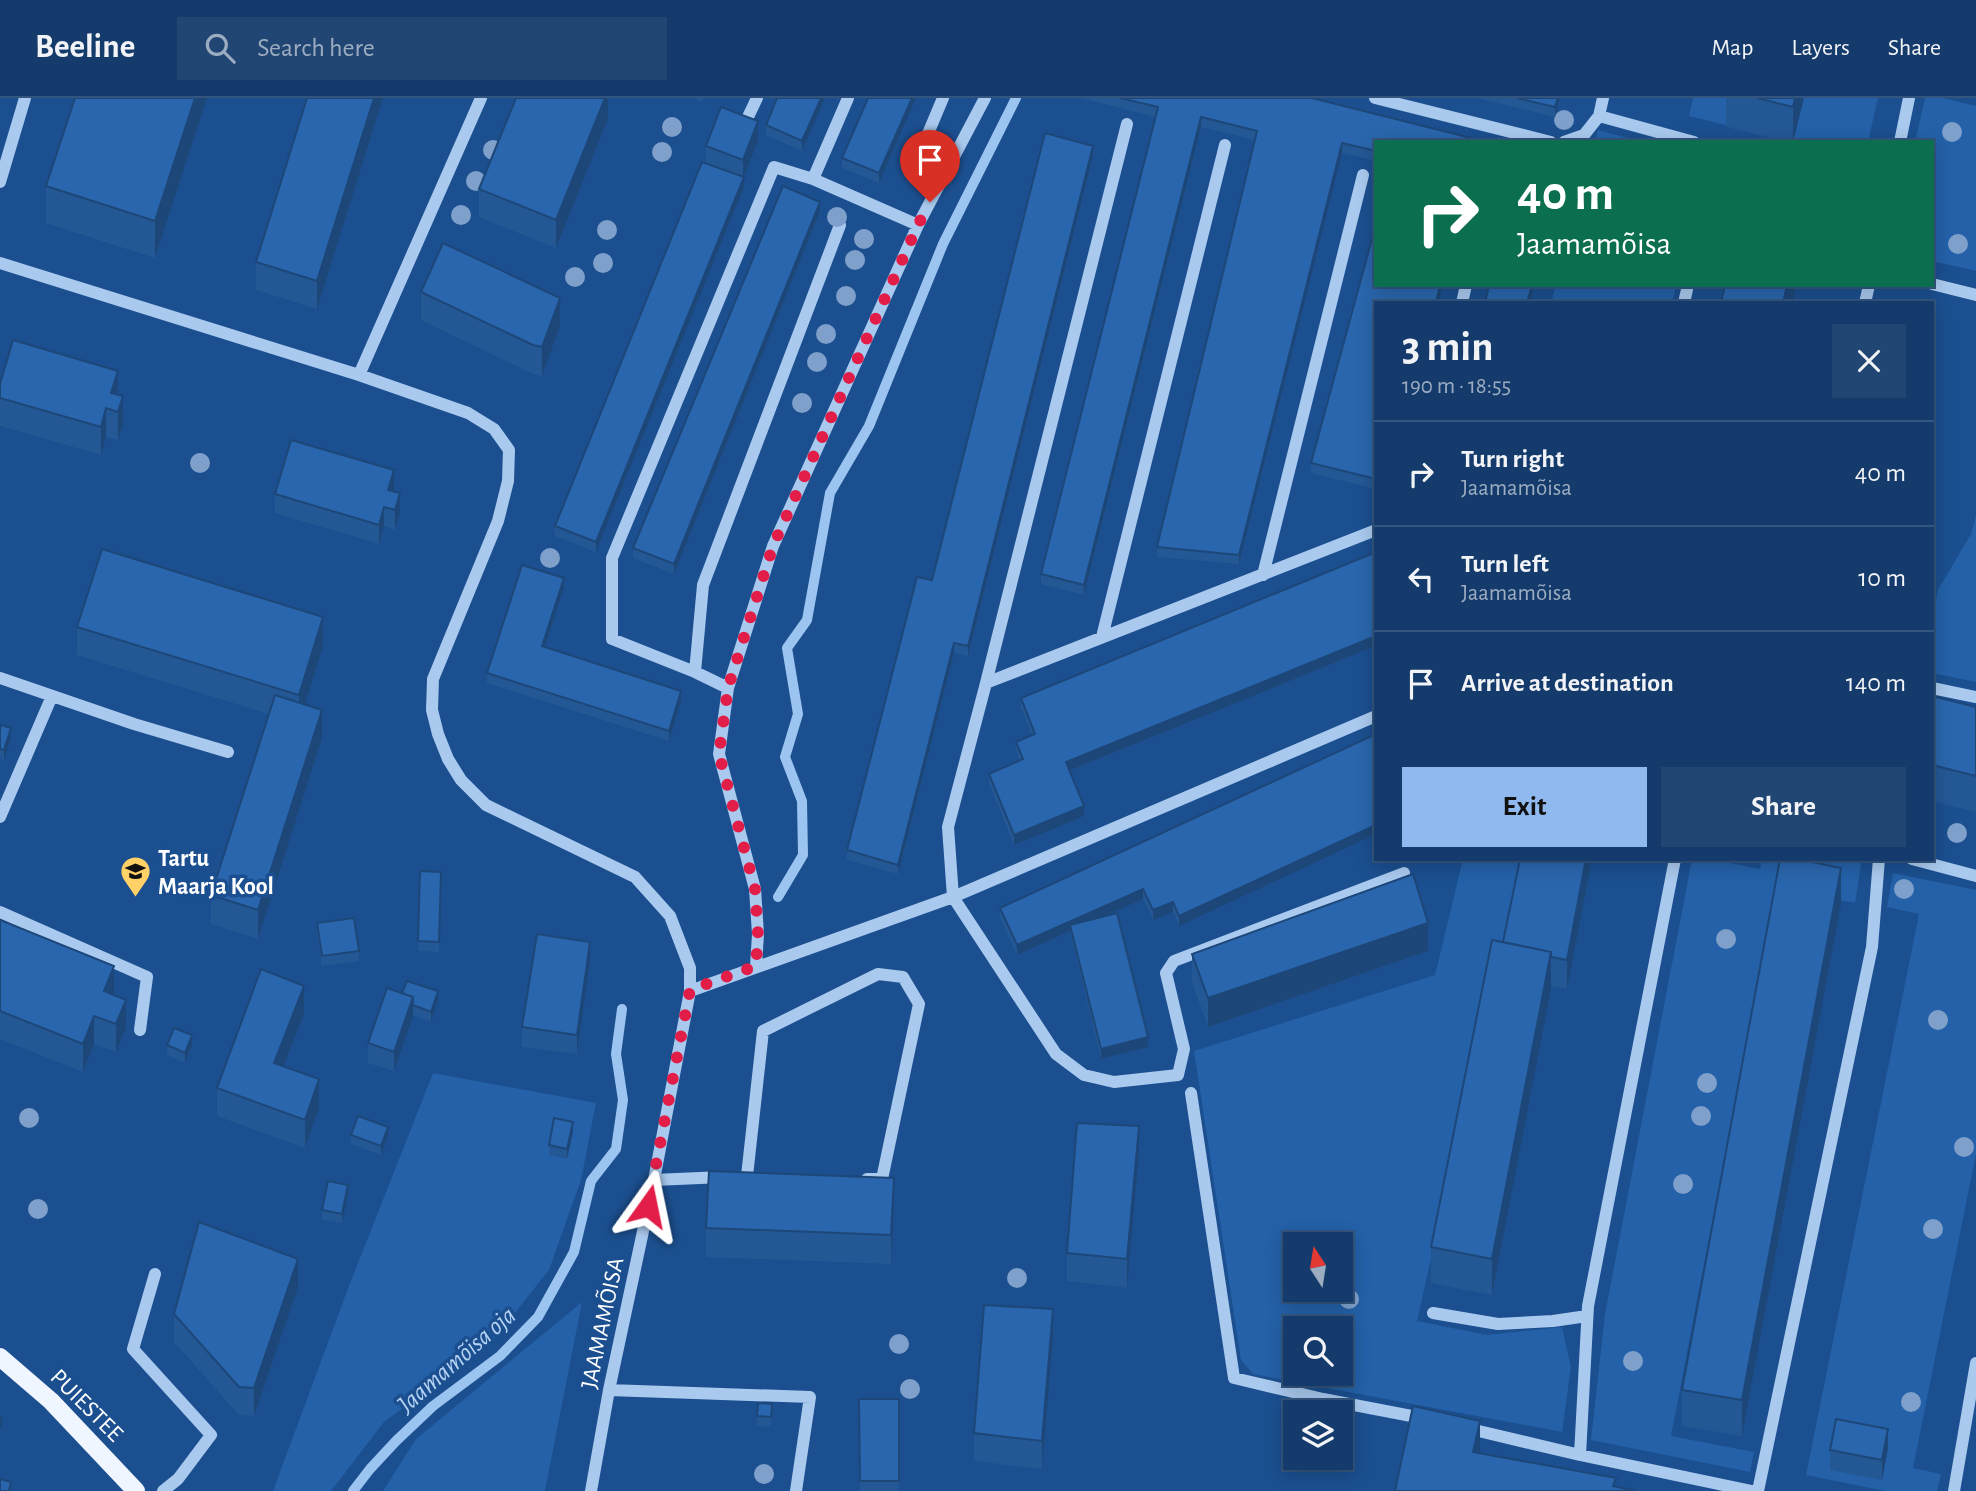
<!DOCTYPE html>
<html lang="en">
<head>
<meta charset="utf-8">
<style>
	body { margin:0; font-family:"Alegreya Sans",sans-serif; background:#214673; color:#f1f3f6; height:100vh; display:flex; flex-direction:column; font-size:26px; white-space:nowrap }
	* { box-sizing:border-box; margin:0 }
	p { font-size:23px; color:#9dadc1 }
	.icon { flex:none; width:38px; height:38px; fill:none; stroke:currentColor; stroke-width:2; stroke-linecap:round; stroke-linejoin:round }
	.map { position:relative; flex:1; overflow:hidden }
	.side { position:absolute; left:1374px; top:203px; width:560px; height:560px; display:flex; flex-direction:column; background:#143b6b; border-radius:0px; box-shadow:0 4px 18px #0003,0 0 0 2px #33557e }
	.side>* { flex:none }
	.guide { position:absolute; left:1374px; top:42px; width:560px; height:147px; border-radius:0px; box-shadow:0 4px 18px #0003,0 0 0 2px #33557e; background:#0b6e4f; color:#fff; overflow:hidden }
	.needle { width:46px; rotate:348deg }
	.buttons { position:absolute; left:1283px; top:1134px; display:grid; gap:14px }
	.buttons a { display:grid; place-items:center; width:70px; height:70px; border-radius:0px; background:#143b6b; box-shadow:0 4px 18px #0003,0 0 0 2px #33557e; font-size:35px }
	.pin { position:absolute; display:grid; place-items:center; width:60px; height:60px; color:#fff; margin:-72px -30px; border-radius:50% 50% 50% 0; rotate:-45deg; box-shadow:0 0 7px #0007 }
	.pin .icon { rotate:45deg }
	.me { position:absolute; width:77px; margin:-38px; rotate:12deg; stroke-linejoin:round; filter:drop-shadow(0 0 5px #0008) }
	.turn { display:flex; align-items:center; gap:24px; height:147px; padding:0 28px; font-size:32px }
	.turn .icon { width:91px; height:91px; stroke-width:2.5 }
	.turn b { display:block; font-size:49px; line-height:60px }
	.round { display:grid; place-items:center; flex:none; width:74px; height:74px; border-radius:0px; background:#214673 }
	.head { display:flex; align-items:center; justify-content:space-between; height:119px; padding:0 28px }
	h1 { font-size:42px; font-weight:700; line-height:52px }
	.cta { display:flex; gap:14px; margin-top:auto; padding:14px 28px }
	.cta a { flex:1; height:80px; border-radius:0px; background:#90b9f0; color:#111; font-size:28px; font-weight:700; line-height:80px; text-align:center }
	.cta a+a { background:#214673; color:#f1f3f6 }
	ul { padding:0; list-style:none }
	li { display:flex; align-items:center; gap:21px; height:105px; padding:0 28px; border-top:2px solid #33557e }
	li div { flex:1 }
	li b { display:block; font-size:26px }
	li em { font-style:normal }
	header { display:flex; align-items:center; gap:42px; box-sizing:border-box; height:98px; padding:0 35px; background:#143b6b; border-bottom:2px solid #33557e }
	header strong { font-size:33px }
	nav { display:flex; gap:38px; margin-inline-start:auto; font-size:24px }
	.search { width:490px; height:63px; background:#214673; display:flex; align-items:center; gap:18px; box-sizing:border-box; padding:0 24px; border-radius:0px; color:#9dadc1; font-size:26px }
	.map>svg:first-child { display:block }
	.green { fill:#2461a8; fill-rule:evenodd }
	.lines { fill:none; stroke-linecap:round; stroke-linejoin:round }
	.stream { stroke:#9cc4f0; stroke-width:10 }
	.minor { stroke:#a9c9ee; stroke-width:12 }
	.major { stroke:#f0f6ff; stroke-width:18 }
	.tree { fill:#7ea0ca }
	.wall { fill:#245895 }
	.shaded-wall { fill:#1d4779 }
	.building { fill:#2a66ad; stroke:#1d4779; stroke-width:2 }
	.route { stroke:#e11d48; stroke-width:12; stroke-dasharray:0 21.6 }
	.labels { text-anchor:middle; stroke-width:7; stroke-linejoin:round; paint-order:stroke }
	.poi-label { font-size:24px; font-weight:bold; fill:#fff; stroke:#1b4f8f; text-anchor:start }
	.street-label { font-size:24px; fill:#fff; stroke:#1b4f8f }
	.water-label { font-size:26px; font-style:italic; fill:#b5d3f5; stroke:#1b4f8f }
</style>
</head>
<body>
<header>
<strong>Beeline</strong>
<div class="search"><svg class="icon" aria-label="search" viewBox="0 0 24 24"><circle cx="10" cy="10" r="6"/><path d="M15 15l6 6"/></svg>Search here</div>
<nav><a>Map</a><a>Layers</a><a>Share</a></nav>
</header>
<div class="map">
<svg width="1976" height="1393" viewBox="0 0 1976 1393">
	<rect width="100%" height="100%" fill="#1b4f8f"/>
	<path class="green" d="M1693 0H1878L1868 44H1794L1689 18Z
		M1925 0H1943L1976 8V173L1932 163V44H1915Z
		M1598 32 1643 44H1595Z
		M1556 187H1676L1672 205H1551Z
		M1976 417V584L1932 575V521L1938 492 1971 436Z
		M1463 761H1521L1417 1223 1487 1237 1562 1229 1571 1269 1562 1334 1253 1276 1241 1262 1194 953 1435 877ZM1295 1146H1340V1192H1295ZM1295 1230H1340V1276H1295Z
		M1692 761H1709L1760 771 1762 761H1862L1855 805 1776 791 1671 1338 1754 1354 1750 1374 1591 1342 1605 1216Z
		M1893 775 1976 792V1056L1913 1370 1941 1376 1937 1393H1885L1806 1377 1919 816 1887 809Z
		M433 975 596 1005 581 1082 549 1172 491 1245 384 1324 331 1393H273L347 1193Z
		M582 1204 545 1393H383L416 1341Z"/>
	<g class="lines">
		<path class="stream" d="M778 799 803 757 802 703 785 659 798 616 787 550 807 522 830 395 869 328 943 146 1016 0
			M353 1393 370 1371 396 1343 433 1308 500 1258 538 1219 574 1154 591 1083 616 1051 623 1002 616 956 622 911"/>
		<path class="minor" d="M848 0 813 81 918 127
			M1375 0 1551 44
			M1603 0 1599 18 1694 44
			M748 19 757 0
			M1564 44 1584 37 1599 18
			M1900 44 1909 0
			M942 82 919 57 943 0
			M0 84 25 0
			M0 165 359 277 468 315 494 331 509 352 508 383 498 423 433 581 432 612 438 636 448 661 461 682 486 707 635 779 670 818 690 870V893
			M1932 186 1976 197
			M1462 205 1466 187
			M1684 205 1688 187
			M1865 205 1869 187
			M359 277 481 0
			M1376 432 986 585 948 729 953 799 1056 956 1084 977 1114 984 1178 977 1184 951 1166 875 1174 863 1404 775
			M1263 477 1363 77
			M1102 539 1225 47
			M695 574 703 487 840 127
			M0 580 134 626 228 654
			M986 585 1127 26
			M728 590 695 574 612 541V460L774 69 813 81
			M1932 590 1976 599
			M0 719 52 598
			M1912 761 1976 778
			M0 814 147 879 140 932
			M756 868 758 836 755 791 719 656 728 590 773 448 918 127 985 0
			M1191 995 1234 1280 1323 1301 1427 1321
			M747 1078 763 933 878 876 903 879 919 906 882 1081H867
			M654 1082 723 1079
			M155 1176 133 1251 211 1337 178 1381 163 1393
			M1433 1215 1498 1226 1553 1223 1587 1218
			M609 1292 810 1299 796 1393
			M1466 1330 1580 1357 1752 1393
			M1580 1357 1588 1208 1675 761
			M591 1393 609 1292 654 1082 690 893 953 799 1376 618
			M1758 1393 1872 849 1879 761
			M1954 1393 1976 1265"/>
		<path class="major" d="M0 1259 51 1303 136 1393"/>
	</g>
	<g class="tree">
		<circle cx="1564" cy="22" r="10"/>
		<circle cx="672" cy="29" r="10"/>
		<circle cx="1952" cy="34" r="10"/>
		<circle cx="493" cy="52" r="10"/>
		<circle cx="662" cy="54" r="10"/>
		<circle cx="476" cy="83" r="10"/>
		<circle cx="461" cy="117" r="10"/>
		<circle cx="837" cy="119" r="10"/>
		<circle cx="607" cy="132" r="10"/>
		<circle cx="864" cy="141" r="10"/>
		<circle cx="1958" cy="146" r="10"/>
		<circle cx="855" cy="162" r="10"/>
		<circle cx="603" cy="165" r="10"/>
		<circle cx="575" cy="179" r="10"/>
		<circle cx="846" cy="198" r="10"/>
		<circle cx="826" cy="236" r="10"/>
		<circle cx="817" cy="264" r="10"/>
		<circle cx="802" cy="305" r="10"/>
		<circle cx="200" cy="365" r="10"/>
		<circle cx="550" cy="460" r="10"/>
		<circle cx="1957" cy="735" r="10"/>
		<circle cx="1904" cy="791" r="10"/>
		<circle cx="1726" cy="841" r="10"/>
		<circle cx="1938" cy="922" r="10"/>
		<circle cx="1707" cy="985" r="10"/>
		<circle cx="1701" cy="1018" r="10"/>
		<circle cx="29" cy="1020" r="10"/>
		<circle cx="1964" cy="1049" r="10"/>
		<circle cx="1683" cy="1086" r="10"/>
		<circle cx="38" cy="1111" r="10"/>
		<circle cx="1933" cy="1131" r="10"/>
		<circle cx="1017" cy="1180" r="10"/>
		<circle cx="1349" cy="1201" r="10"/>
		<circle cx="899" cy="1246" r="10"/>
		<circle cx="1633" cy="1263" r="10"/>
		<circle cx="910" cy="1291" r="10"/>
		<circle cx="1911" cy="1304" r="10"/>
		<circle cx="764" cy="1376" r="10"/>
	</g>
	<path class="wall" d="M207 0 155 160 46 125V88Z
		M383 0 317 211 256 192V164Z
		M608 0V21L556 150 479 119V91Z
		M693 0H704L702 4Z
		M777 0H825L802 53 766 37V27Z
		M916 0 879 85 842 70V60Z
		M1081 0H1312L1376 44V63L1342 55 1239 466 1157 459V449L1255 42 1201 29 1084 497 1041 486V476L1155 19Z
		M1477 0H1560L1555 19Z
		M1726 0H1804L1793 44H1788L1726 29Z
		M758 42 744 79V89L596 454 555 438V428L706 65V48Z
		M1093 58 968 558 954 555 898 776 847 762V752L932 482Z
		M820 113 674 476 633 460V450Z
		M1376 126V187H1443L1438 205H1376V391L1311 375V365Z
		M421 194 560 228 542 278 533 276 421 222Z
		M0 286 118 297 123 326 118 342 106 339 101 357 0 328Z
		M394 391 393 394 400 415 395 432 384 428 379 446 275 415V396Z
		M1376 454V548L1069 673 1084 718 1014 747 989 686V676L1020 663 1016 653V644L1032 637 1021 610V600Z
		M564 490 545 549 681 603 669 643 487 585V575Z
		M77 529 323 548 305 606 322 640 258 841 211 826V797L269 616 77 557Z
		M1932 598 1976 609V714L1932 703Z
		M0 631 11 640 4 662 0 661Z
		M1376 636 1179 828 1173 814 1153 822 1143 801 1104 818 1148 949 1101 961 1070 833 1017 857 1000 820V810Z
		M1590 761V772L1567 891 1551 888 1492 1197 1431 1185V1149L1503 844Z
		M420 773 441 774 439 854 418 853Z
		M1841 806 1742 1338 1682 1328V1292Z
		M0 822 114 897 126 930 116 954 94 946 83 974 0 941Z
		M317 825 359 853V863L322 868 317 835Z
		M1428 853 1208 929 1192 884V856Z
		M590 864 577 956 522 949V929Z
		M402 895 438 903 431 924 413 917 394 973 368 965V945Z
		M304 916 284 968 319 1010 305 1050 217 1018V990Z
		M167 947H192L185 965 167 957Z
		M573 1034 567 1061 549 1057V1047Z
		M351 1037 388 1039 381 1057 351 1046Z
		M1139 1057 1127 1190 1067 1183V1155Z
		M348 1097 342 1125 322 1122V1112Z
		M894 1109 891 1166 706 1159V1130Z
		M298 1189 254 1318 239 1317 174 1244V1216Z
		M1053 1239 1042 1371 974 1363V1335Z
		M859 1301H899V1393H860Z
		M772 1316 771 1329 757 1328V1318Z
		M1888 1350 1882 1382 1830 1372V1352Z"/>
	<path class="shaded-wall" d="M195 0H207L155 160V123Z
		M374 0H383L317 211V183Z
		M605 0H608V21L556 150V122Z
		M821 0H825L802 53V43Z
		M912 0H916L879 85V75Z
		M1558 0H1560L1555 19V9Z
		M1795 0H1804L1793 44V9Z
		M1201 19V29L1084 497V487Z
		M758 23V42L743 82V62Z
		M1342 45V55L1239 466V457Z
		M1093 48V58L968 558V548Z
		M744 79V89L596 454V444Z
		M820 104V113L674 476V466Z
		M1440 187H1443L1438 205H1436Z
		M1532 187H1534L1530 205H1527Z
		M1787 187H1797L1792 205H1783Z
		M560 200V228L542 278V249Z
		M118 273V301L111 295Z
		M123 298V326L118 342V314Z
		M106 310V339L101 357V329Z
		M394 372V391L388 411V392Z
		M400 395V415L395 432V412Z
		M384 409V428L379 446V427Z
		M564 480V490L542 558V548Z
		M323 519V548L299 626V597Z
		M1376 538V548L1066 674V664Z
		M954 545V555L898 776V767Z
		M681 593V603L669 643V633Z
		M322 612V640L258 841V812Z
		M11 630V640L4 662V652Z
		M1084 708V718L1014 747V737Z
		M1376 727V736L1179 828V818Z
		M1586 761H1590V772L1567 891V862Z
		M1841 770V806L1742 1338V1302Z
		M1143 791V801L1071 833 1070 827V833L1017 857V847Z
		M1173 804V814L1153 822V812Z
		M1428 825V853L1208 929V900Z
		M590 844V864L577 956V937Z
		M1551 854V891L1492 1197V1161Z
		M114 868V896L104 922V893Z
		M304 888V916L274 993V965Z
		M438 893V903L431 924V914Z
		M413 899V918L394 973V954Z
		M126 902V930L116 954V926Z
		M94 918V946L83 974V946Z
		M192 937V947L185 965V955Z
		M1148 939V949L1101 961V951Z
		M319 981V1010L305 1050V1022Z
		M573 1024V1034L567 1061V1051Z
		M1139 1028V1057L1127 1190V1161Z
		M388 1029V1039L381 1057V1048Z
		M894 1080V1109L891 1166V1137Z
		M348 1087V1097L342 1125V1116Z
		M298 1161V1189L254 1318V1290Z
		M1053 1211V1239L1042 1371V1343Z
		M2 1316V1326L0 1332V1322Z
		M1480 1323V1359L1473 1354Z
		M1888 1331V1350L1882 1382V1362Z"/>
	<path class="building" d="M75 0H195L155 123 46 88Z
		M307 0H374L317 183 256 164Z
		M516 0H605L556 122 479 91Z
		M777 0H821L802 43 766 27Z
		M868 0H912L879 75 842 60Z
		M1120 0H1312L1487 44H1376V53L1342 45 1239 457 1157 449 1257 33 1201 19 1084 487 1041 476 1158 9Z
		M1517 0H1558L1555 9Z
		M1757 0H1795L1793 9Z
		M721 9 758 23 743 62 706 48Z
		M1045 35 1093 48 968 548 954 545 898 767 847 752 917 479 932 482Z
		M702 64 744 79 596 444 555 428Z
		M783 88 820 104 674 466 633 450Z
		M1376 126V187H1440L1436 205H1376V381L1311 365Z
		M443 145 560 200 542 249 533 247 421 194Z
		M1489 187H1532L1527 205H1485Z
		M1725 187H1787L1783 205H1721Z
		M13 242 118 273 111 295 123 298 118 314 106 310 101 329 0 300V286Z
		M291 342 394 372 388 392 400 395 395 412 384 409 379 427 275 396Z
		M102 451 323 519 299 597 77 529Z
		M1376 454V538L1066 664 1084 708 1014 737 989 676 1023 661 1016 644 1035 636 1021 600Z
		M522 467 564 480 542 548 681 593 669 633 487 575Z
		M275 597 322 612 258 812 211 797Z
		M1932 598 1976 609V678L1932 667Z
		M1 627 11 630 4 652 0 651V631Z
		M1376 636V727L1179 818 1173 804 1153 812 1143 791 1017 847 1000 810Z
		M1520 761H1586L1567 862 1551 859V854L1503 844Z
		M1780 761H1798L1841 770 1742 1302 1682 1292Z
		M420 773 441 774 439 844 418 843Z
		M1413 776 1428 825 1208 900 1192 856Z
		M1117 815 1148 939 1101 951 1070 827Z
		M354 820 359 853 322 858 317 825Z
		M0 822 114 868 104 893 126 902 116 926 94 918 83 946 0 913Z
		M537 836 590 844 577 937 522 929Z
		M1492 842 1551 854 1492 1161 1431 1149Z
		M261 871 304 888 274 965 319 981 305 1022 217 990Z
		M407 883 438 893 431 914 413 907V899L402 895Z
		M387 890 413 899 394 954 368 945Z
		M174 930 192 937 185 955 167 947Z
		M358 1018 388 1029 381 1048 351 1037Z
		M554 1020 573 1024 567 1051 549 1047Z
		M1077 1025 1139 1028 1127 1161 1067 1155Z
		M709 1073 894 1080 891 1137 706 1130Z
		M328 1083 348 1087 342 1116 322 1112Z
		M199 1124 298 1161 254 1290 239 1289 174 1216Z
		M984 1207 1053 1211 1042 1343 974 1335Z
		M859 1301H899V1383H860Z
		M758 1305 772 1306 771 1319 757 1318Z
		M1413 1308 1480 1323 1473 1354 1616 1380 1613 1388 1635 1393H1395Z
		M1836 1321 1888 1331 1882 1362 1830 1352Z
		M0 1381 11 1384 9 1393H0Z"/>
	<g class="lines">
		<path class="route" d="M648 1108 690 892 756 868 758 836 755 791 719 656 728 590 773 448 918 127 930 104"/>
	</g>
	<defs>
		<symbol id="school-pin" viewBox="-11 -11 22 30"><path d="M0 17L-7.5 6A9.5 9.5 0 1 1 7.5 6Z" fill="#ffd166" stroke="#1b4f8f"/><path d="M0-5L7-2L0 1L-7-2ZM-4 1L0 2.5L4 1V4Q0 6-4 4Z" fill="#111"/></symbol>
	</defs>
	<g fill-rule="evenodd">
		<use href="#school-pin" x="118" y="756" width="35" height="47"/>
	</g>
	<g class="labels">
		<g class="poi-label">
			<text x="158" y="768">Tartu<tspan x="158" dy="28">Maarja Kool</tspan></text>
		</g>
		<g class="street-label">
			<text transform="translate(602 1225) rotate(-78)" y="8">JAAMAMÕISA</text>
			<text transform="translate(87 1307) rotate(45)" y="8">PUIESTEE</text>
		</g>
		<g class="water-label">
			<text transform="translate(456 1261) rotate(-41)" y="9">Jaamamõisa oja</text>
		</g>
	</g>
</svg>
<div class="buttons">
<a><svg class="needle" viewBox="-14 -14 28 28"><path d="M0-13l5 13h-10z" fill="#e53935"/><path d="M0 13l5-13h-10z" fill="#9dadc1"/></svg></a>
<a><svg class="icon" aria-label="search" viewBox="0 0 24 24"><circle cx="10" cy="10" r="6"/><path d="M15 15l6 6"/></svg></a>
<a><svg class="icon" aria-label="layers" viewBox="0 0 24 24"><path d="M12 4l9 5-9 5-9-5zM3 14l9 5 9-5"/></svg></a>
</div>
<div class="pin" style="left:930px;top:104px;background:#d93025"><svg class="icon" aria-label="arrive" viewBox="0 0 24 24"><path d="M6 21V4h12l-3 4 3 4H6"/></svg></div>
<svg class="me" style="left:648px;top:1108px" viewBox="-20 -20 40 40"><path d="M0-17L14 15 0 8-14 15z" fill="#e11d48" stroke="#fff" stroke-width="4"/></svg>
<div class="guide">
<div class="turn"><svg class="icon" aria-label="right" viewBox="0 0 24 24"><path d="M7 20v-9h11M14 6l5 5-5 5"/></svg><div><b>40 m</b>Jaamamõisa</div></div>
</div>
<section class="side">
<div class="head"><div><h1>3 min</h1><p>190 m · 18:55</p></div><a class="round"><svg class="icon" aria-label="close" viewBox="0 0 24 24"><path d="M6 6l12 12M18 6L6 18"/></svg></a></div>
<ul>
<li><svg class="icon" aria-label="right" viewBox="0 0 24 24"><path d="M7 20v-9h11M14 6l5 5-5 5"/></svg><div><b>Turn right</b><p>Jaamamõisa</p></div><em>40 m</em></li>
<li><svg class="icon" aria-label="left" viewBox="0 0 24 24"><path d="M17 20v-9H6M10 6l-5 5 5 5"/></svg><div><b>Turn left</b><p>Jaamamõisa</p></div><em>10 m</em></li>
<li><svg class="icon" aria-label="arrive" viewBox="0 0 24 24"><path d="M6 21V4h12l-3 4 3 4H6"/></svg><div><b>Arrive at destination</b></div><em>140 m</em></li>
</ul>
<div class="cta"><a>Exit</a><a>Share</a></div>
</section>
</div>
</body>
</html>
